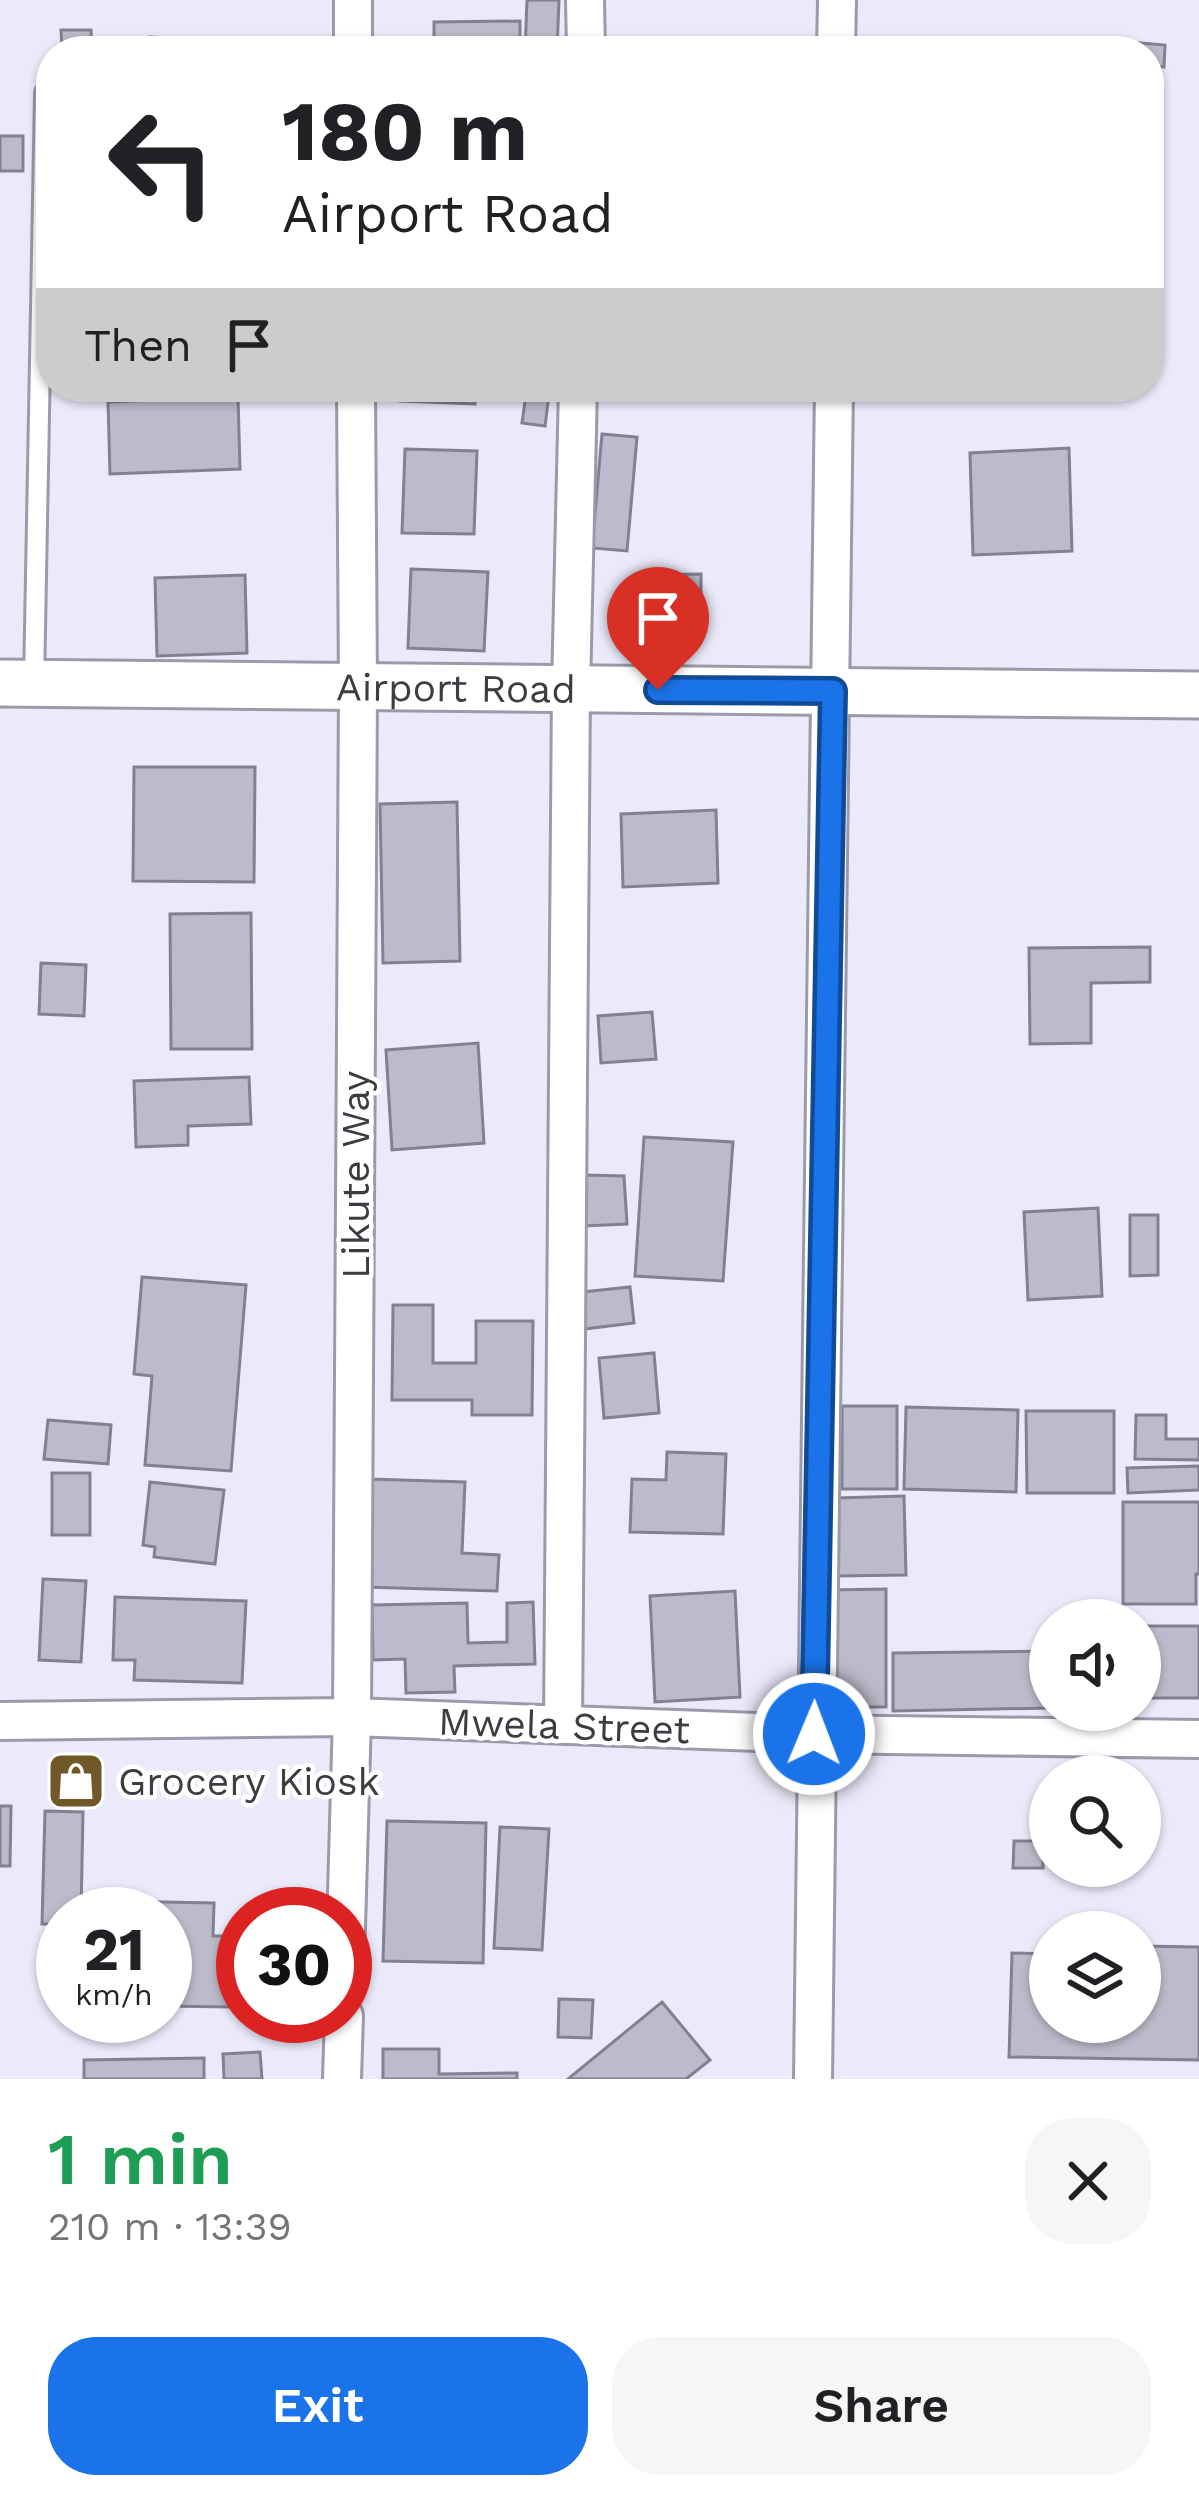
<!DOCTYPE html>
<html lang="en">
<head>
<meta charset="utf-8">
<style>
	body { margin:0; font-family:"Work Sans",sans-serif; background:#f6f6f6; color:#202124; height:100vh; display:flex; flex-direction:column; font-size:45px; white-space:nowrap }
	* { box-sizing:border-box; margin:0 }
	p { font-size:39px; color:#757577 }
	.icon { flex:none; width:66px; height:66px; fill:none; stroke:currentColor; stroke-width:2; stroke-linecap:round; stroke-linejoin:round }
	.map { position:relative; height:2079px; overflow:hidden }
	.sheet { display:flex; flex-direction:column; background:#fff; flex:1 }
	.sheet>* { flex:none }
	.guide { position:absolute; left:36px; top:36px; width:1128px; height:366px; border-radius:48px; box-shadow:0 3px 9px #0004; background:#fff; color:#202124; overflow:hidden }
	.tools { position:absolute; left:1029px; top:1599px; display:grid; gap:24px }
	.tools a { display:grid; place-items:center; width:132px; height:132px; border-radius:50%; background:#fff; box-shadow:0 3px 9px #0004; font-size:60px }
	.speed { position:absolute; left:36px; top:1887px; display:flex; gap:24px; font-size:60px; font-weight:700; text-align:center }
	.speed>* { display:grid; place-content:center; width:156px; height:156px; border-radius:50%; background:#fff; box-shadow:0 3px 9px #0004; line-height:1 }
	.speed small { font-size:30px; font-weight:400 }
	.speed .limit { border:18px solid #d22; background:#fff; color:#111 }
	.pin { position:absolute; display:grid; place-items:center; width:102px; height:102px; color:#fff; margin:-123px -51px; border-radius:50% 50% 50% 0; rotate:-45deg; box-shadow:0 0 12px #0007 }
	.pin .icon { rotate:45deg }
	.me { position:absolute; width:132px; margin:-66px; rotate:1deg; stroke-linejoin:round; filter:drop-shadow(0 0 9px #0008) }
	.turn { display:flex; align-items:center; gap:42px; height:252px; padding:0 48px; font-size:54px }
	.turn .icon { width:156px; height:156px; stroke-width:2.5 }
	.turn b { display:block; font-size:84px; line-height:102px }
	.then { display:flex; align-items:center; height:114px; padding:0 48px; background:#0003; gap:24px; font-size:45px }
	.round { display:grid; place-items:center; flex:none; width:126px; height:126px; border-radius:48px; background:#f6f6f6 }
	.headline { display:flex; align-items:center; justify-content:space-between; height:204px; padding:0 48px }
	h1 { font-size:72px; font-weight:600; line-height:90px; color:#1e9e55 }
	.primary-button { display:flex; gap:24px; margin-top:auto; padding:24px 48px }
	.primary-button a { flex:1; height:138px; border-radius:48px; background:#1a73e8; color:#fff; font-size:48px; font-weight:600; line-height:138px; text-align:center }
	.primary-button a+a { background:#f6f6f6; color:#202124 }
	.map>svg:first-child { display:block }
	.building { fill:#bbbbcb; stroke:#818191; stroke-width:3 }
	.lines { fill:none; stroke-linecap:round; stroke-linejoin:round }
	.service-casing { stroke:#9a9aaa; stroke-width:24 }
	.minor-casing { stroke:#9a9aaa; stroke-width:42 }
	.tertiary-casing { stroke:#9a9aaa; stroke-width:51 }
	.service { stroke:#fff; stroke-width:18 }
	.minor { stroke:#fff; stroke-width:36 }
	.tertiary { stroke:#fff; stroke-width:45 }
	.route-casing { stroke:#114b97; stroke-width:30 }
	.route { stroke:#1a73e8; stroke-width:21 }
	.labels { text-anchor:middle; stroke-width:9; stroke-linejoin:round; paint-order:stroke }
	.street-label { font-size:39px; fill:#3c3c43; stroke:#fff }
	.poi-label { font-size:39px; fill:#3c3c43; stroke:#fff; text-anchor:start }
</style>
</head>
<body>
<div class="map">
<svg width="1199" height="2079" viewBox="0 0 1199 2079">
	<rect width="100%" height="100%" fill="#eaeafb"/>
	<path class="building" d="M527 0H559L557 51H525Z
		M520 21V51H434V22Z
		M61 30H91L92 47 62 49Z
		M150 37 251 43V51H149Z
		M1130 42 1165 45 1164 67 1149 66V51H1129Z
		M622 44 715 50V51H622Z
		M0 136H23V171H0Z
		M401 387H475V404L400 401Z
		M527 387H550L545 426 522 423Z
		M238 397 240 469 110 474 108 402Z
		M602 434 637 437 627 551 592 548Z
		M1069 448 1072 551 973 555 970 453Z
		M405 449 477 451 474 534 402 533Z
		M411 569 488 572 484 651 408 648Z
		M701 574V638L637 639V575Z
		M245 575 247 653 157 656 155 578Z
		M134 767H255L254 882 133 881Z
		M457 802 460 961 383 963 380 804Z
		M716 810 718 883 623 887 621 814Z
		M251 913 252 1049H171L170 914Z
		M1150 947V982L1091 983V1043L1030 1044 1029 948Z
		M41 963 86 965 84 1016 39 1014Z
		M652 1012 656 1059 601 1063 598 1016Z
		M478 1043 484 1143 392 1150 386 1050Z
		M249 1077 251 1124 188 1126V1145L136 1147 134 1081Z
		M644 1137 733 1142 723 1281 635 1276Z
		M584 1175 624 1176 627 1224 583 1226Z
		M1098 1208 1102 1296 1028 1300 1024 1212Z
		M1130 1215H1158V1275L1130 1276Z
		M142 1277 246 1285 231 1471 145 1465 152 1376 134 1374Z
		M630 1287 634 1323 576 1330 572 1293Z
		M393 1305H433V1363H476V1321H533L532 1415H472V1400H392Z
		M654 1353 659 1413 604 1418 599 1358Z
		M842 1406H897V1489H842Z
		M906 1407 1018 1410 1016 1492 904 1489Z
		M1026 1411H1114V1493H1027Z
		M1136 1415H1166V1439H1199V1460L1135 1459Z
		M48 1420 111 1425 108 1464 44 1459Z
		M667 1452 726 1454 723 1534 630 1532 632 1479 666 1480Z
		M1199 1466V1490L1128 1493 1127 1468Z
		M52 1473H90V1535H52Z
		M369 1479 465 1482 462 1553 499 1555 497 1591 364 1587Z
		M150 1482 224 1490 215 1564 154 1557 155 1547 143 1545Z
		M904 1496 906 1575 837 1576 836 1498Z
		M1123 1502H1199V1574H1196V1604H1123Z
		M43 1579 86 1581 81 1662 39 1660Z
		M886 1589V1707H828L829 1590Z
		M735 1591 740 1697 655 1702 650 1596Z
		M115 1597 246 1601 242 1683 134 1680 135 1660H113Z
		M533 1602 535 1664 454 1666 455 1692 406 1693 405 1659 373 1660 372 1605 467 1603 468 1643 507 1642V1603Z
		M1140 1626H1199V1698H1140Z
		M1050 1651V1708L893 1711V1653Z
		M0 1806H11L10 1866H0Z
		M45 1811 83 1812 81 1914H63V1924H42Z
		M387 1821 486 1823 483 1963 383 1961Z
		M500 1827 549 1829 542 1950 494 1948Z
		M1014 1841H1043V1868H1013Z
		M113 1901 214 1903 213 1936H231L230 2007 165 2006V1914H112Z
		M1140 1946 1199 1947V2060L1009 2057 1012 1953 1050 1954V2022H1140Z
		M559 1999 593 2000 591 2038 558 2037Z
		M662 2002 710 2060 686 2079H568Z
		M383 2049H439V2074L517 2073V2079H383Z
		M260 2052 262 2079H224L223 2054Z
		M204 2058V2079H84V2060Z"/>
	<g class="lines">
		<defs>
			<path id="service" d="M34 683 45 93"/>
			<path id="minor" d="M353 0V51
				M585 0 586 51
				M836 51 837 0
				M0 1721 352 1717 814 1734 1199 1739
				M563 1725 571 689 578 387
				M345 1963 352 1717 358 688 356 387
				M342 2079 344 2016
				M813 2079C815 1515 831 951 834 387"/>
			<g id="tertiary">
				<path id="s1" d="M0 683 1199 695"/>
			</g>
		</defs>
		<use href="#service" class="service-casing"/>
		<use href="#minor" class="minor-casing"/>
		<use href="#tertiary" class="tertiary-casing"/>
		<use href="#service" class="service"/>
		<use href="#minor" class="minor"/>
		<use href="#tertiary" class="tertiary"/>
	</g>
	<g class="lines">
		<defs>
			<path id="route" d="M658 690 833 691 814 1734"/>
		</defs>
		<use href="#route" class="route-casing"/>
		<use href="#route" class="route"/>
	</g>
	<defs>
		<symbol id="shop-square" viewBox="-11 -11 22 22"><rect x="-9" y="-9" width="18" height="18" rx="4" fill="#705828" stroke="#fff"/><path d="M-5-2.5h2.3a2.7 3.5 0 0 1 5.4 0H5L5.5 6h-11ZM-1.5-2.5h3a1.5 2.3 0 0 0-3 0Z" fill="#fff"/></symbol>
	</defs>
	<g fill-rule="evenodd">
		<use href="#shop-square" x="43" y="1748" width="66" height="66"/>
	</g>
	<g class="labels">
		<g class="street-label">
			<text dy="14" stroke="none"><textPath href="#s1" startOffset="456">Airport Road</textPath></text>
			<text transform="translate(355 1175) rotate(-90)" y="14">Likute Way</text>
			<text transform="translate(564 1725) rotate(2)" y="14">Mwela Street</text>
		</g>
		<g class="poi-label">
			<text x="118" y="1795">Grocery Kiosk</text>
		</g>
	</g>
</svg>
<div class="tools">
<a><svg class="icon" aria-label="sound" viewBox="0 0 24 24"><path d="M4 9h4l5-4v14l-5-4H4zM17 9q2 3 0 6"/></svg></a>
<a><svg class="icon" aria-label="search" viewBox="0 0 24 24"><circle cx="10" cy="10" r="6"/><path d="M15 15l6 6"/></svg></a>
<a><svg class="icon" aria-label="layers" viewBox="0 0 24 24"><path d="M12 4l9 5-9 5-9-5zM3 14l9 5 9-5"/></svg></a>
</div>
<div class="speed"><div>21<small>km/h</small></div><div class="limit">30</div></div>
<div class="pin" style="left:658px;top:690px;background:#d93025"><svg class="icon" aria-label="arrive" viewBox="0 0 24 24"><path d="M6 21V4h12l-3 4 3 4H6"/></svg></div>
<svg class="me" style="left:814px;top:1734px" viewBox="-20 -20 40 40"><circle r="17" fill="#1a73e8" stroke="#fff" stroke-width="3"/><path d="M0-11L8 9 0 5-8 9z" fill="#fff"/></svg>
<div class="guide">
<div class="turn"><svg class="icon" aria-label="left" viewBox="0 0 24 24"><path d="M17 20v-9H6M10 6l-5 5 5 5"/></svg><div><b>180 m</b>Airport Road</div></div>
<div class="then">Then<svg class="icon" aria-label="arrive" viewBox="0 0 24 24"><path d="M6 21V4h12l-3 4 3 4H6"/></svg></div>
</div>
</div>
<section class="sheet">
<div class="headline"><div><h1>1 min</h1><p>210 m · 13:39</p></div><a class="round"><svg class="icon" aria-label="close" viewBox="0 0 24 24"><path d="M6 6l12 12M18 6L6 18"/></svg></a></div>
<div class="primary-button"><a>Exit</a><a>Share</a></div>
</section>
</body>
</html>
